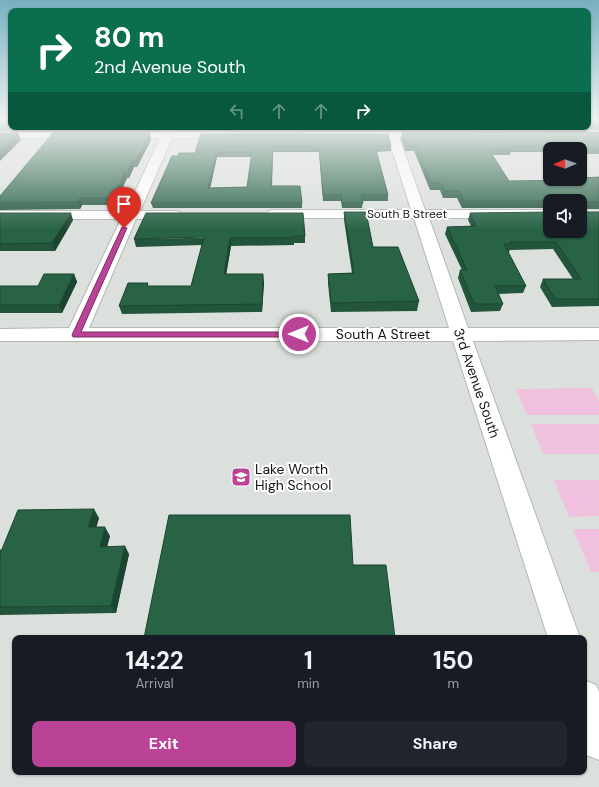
<!DOCTYPE html>
<html lang="en">
<head>
<meta charset="utf-8">
<style>
	body { margin:0; font-family:"DM Sans",sans-serif; background:#20242c; color:#f1f3f6; height:100vh; display:flex; flex-direction:column; font-size:15px; white-space:nowrap }
	* { box-sizing:border-box; margin:0 }
	p { font-size:13px; color:#9ea1a6 }
	.icon { flex:none; width:22px; height:22px; fill:none; stroke:currentColor; stroke-width:2; stroke-linecap:round; stroke-linejoin:round }
	.map { position:relative; flex:1; overflow:hidden }
	.drawer { position:absolute; left:12px; top:635px; width:575px; height:140px; display:flex; flex-direction:column; background:#171b24; border-radius:8px; box-shadow:0 1px 3px #0004 }
	.drawer>* { flex:none }
	.guide { position:absolute; left:8px; top:8px; width:583px; height:122px; border-radius:8px; box-shadow:0 1px 3px #0004; background:#0b6e4f; color:#fff; overflow:hidden }
	.needle { width:26px; rotate:268deg }
	.tools { position:absolute; left:543px; top:142px; display:grid; gap:8px }
	.tools a { display:grid; place-items:center; width:44px; height:44px; border-radius:8px; background:#171b24; box-shadow:0 1px 3px #0004; font-size:20px }
	.pin { position:absolute; display:grid; place-items:center; width:34px; height:34px; color:#fff; margin:-41px -17px; border-radius:50% 50% 50% 0; rotate:-45deg; box-shadow:0 0 4px #0007 }
	.pin .icon { rotate:45deg }
	.me { position:absolute; width:44px; margin:-22px; rotate:270deg; stroke-linejoin:round; filter:drop-shadow(0 0 3px #0008) }
	.turn { display:flex; align-items:center; gap:14px; height:84px; padding:0 20px; font-size:18px }
	.turn .icon { width:52px; height:52px; stroke-width:2.5 }
	.turn b { display:block; font-size:28px; line-height:34px }
	.lanes { display:flex; align-items:center; height:38px; padding:0 20px; background:#0003; justify-content:center; gap:20px; direction:ltr }
	.lanes .off { opacity:.35 }
	.eta { display:flex; justify-content:space-evenly; align-items:center; height:68px; text-align:center }
	.eta b { font-size:24px; font-weight:700; line-height:28px }
	.cta { display:flex; gap:8px; margin-top:auto; padding:8px 20px }
	.cta a { flex:1; height:46px; border-radius:8px; background:#bb4397; color:#fff; font-size:16px; font-weight:700; line-height:46px; text-align:center }
	.cta a+a { background:#20242c; color:#f1f3f6 }
	.map>svg:first-child { display:block }
	.green { fill:#f0c1de }
	.lines { fill:none; stroke-linecap:round; stroke-linejoin:round }
	.minor-casing { stroke:#b3b7b4; stroke-width:2 }
	.minor { fill:#fff; fill-rule:evenodd }
	.wall { fill:#22553c; fill-rule:evenodd }
	.shaded-wall { fill:#1c4531 }
	.building { fill:#286346; stroke:#1c4531; fill-rule:evenodd }
	.route { fill:#bb4397; stroke:#7a2c62 }
	.labels { text-anchor:middle; stroke-width:4; stroke-linejoin:round; paint-order:stroke }
	.far-street-label { font-size:12px; fill:#141615; stroke:#fff }
	.street-label { font-size:14px; fill:#141615; stroke:#fff }
	.poi-label { font-size:14px; fill:#141615; stroke:#fff; text-anchor:start }
</style>
</head>
<body>
<div class="map">
<svg width="599" height="787" viewBox="0 0 599 787">
	<rect width="100%" height="100%" fill="#dce0dd"/>
	<path class="green" d="M592 388 599 402V415H527L516 389Z
		M531 424H599V454H543Z
		M554 480H599V516L569 517Z
		M573 529H599V572H591Z"/>
	<g class="lines">
		<defs>
			<path id="minor" d="M165 127H177L175 131H231L235 132 237 134 235 136 231 137 172 138 140 211H175L180 212 182 215 180 218 175 219H136L89 328H449L414 218H273L268 217 266 214 268 211 273 210H411L388 137H309L305 136 303 134 305 132 386 131 384 127H396L397 131 435 132 437 134 435 136 431 137H399L425 210H550V218H429L468 328H599V340L473 341 580 638H548L453 341H0V329L69 328 121 219H0V211H126L160 138H119L115 137 113 135 115 133 119 132 163 131Z
				M0 132H81L85 133 87 135 85 137 81 138H0Z
				M584 680 596 685 599 692V760L586 755 584 749Z"/>
		</defs>
		<use href="#minor" class="minor-casing"/>
		<use href="#minor" class="minor"/>
	</g>
	<path class="wall" d="M0 120H11V127H32L29 130 0 131Z
		M588 120H599V130H398L397 127H588Z
		M62 127H157L156 130H63Z
		M205 127H384V130H205Z
		M599 132V154H580V149H550V154L549 152H511L510 155H493L509 181 579 180 580 178 599 177V209H582V212H599V306L552 307 540 287 543 279H573L553 249 510 250 509 252H508L526 286 523 293 498 294 503 304 500 311 471 312 458 278 460 270H462L445 234 447 227 471 226 468 220 470 213 550 231 580 201H550V208H462L457 198H443L440 190H430L414 151H405L401 139 402 133Z
		M201 134 391 146V151L376 152 388 195V201H363L362 208H342L341 201H323L319 152H273L272 186 302 203V208H153L151 203 178 156 195 153ZM217 157H251L247 187 210 188Z
		M151 140 137 167H134L129 178H127L115 205H82L80 209 0 210V196Z
		M344 212 419 301 417 311 331 312 328 283V274L352 273 344 220Z
		M0 213 73 220 55 251H0Z
		M305 236V243H294V245L231 246 226 274 264 282 262 312 122 314 119 306 149 286H191L202 245 136 247 134 239Z
		M74 274 77 282 62 313H0V286H38Z
		M99 518 96 527 110 536 107 546 129 554 116 613 0 615V549L2 551Z"/>
	<path class="shaded-wall" d="M28 127H32L29 130Z
		M18 133 21 140 0 161V152Z
		M150 133 151 140 137 167 136 160Z
		M217 152V157L209 193 208 188Z
		M132 160 134 167 129 178 128 171Z
		M125 171 127 178 115 205 113 198Z
		M80 198 82 205 80 209 78 202Z
		M71 213 73 220 55 251 52 243Z
		M230 238 231 246 225 282 224 274Z
		M74 274 77 282 62 313 59 305Z
		M263 274 264 282 262 312V304Z
		M94 509 99 518 94 536 88 527Z
		M105 527 110 536 105 555 100 547Z
		M125 546 129 554 116 613 111 606Z"/>
	<path class="building" d="M0 120H11V124L0 125Z
		M588 120H599V123H588Z
		M599 132V148H553L551 146H510L512 148 488 149 509 181 582 180 580 178 599 177V202H582V212H599V299H555L543 279H581L556 242H510L511 244H504L526 286H495L503 304H474L460 270H467L447 227 476 226 470 213 550 212V231H580V201H464L459 191H445L441 183H431L415 144H406L402 133Z
		M0 133H18L0 152Z
		M53 133H150L136 160H132L128 171H125L113 198H80L78 202 0 203V196Z
		M201 134H388L391 146H375L388 195H361L363 203H342L341 195H323L319 147 273 146 271 186H300L302 203H151L172 156H178L179 153H195ZM217 152H252L247 187 208 188Z
		M344 212H366L373 247H398L419 301 331 303 328 274 354 273Z
		M0 213H71L52 243 0 244Z
		M146 213H303L305 236H293V238H230L224 274H263L262 304 119 306 128 283H148L147 286H191L204 237 134 239Z
		M44 274H74L59 305H0V286H38Z
		M94 509 88 527H105L100 547 125 546 111 606 0 607V554L18 510Z
		M169 515H350L353 565H386L395 638H144Z"/>
	<linearGradient id="sky" x2="0" y2="1"><stop stop-color="#77afc1"/><stop offset="0.52" stop-color="#eff1f0"/><stop offset="1" stop-color="#eff1f0" stop-opacity="0"/></linearGradient>
	<rect width="599" height="230" fill="url(#sky)"/>
	<path class="route" d="M122 227 127 228 81 332H299L303 334 299 337H73L72 335Z"/>
	<defs>
		<symbol id="school-square" viewBox="-11 -11 22 22"><rect x="-9" y="-9" width="18" height="18" rx="4" fill="#bb4397" stroke="#fff"/><path d="M0-5L7-2L0 1L-7-2ZM-4 1L0 2.5L4 1V4Q0 6-4 4Z" fill="#fff"/></symbol>
	</defs>
	<g fill-rule="evenodd">
		<use href="#school-square" x="230" y="466" width="22" height="22"/>
	</g>
	<g class="labels">
		<g class="far-street-label">
			<text x="407" y="218">South B Street</text>
		</g>
		<g class="street-label">
			<text x="383" y="339">South A Street</text>
			<text transform="translate(477 383) rotate(71)" y="5">3rd Avenue South</text>
		</g>
		<g class="poi-label">
			<text x="255" y="474">Lake Worth<tspan x="255" dy="16">High School</tspan></text>
		</g>
	</g>
</svg>
<div class="tools">
<a><svg class="needle" viewBox="-14 -14 28 28"><path d="M0-13l5 13h-10z" fill="#e53935"/><path d="M0 13l5-13h-10z" fill="#9ea1a6"/></svg></a>
<a><svg class="icon" aria-label="sound" viewBox="0 0 24 24"><path d="M4 9h4l5-4v14l-5-4H4zM17 9q2 3 0 6"/></svg></a>
</div>
<div class="pin" style="left:124px;top:228px;background:#d93025"><svg class="icon" aria-label="arrive" viewBox="0 0 24 24"><path d="M6 21V4h12l-3 4 3 4H6"/></svg></div>
<svg class="me" style="left:299px;top:334px" viewBox="-20 -20 40 40"><circle r="17" fill="#bb4397" stroke="#fff" stroke-width="3"/><path d="M0-11L8 9 0 5-8 9z" fill="#fff"/></svg>
<div class="guide">
<div class="turn"><svg class="icon" aria-label="right" viewBox="0 0 24 24"><path d="M7 20v-9h11M14 6l5 5-5 5"/></svg><div><b>80 m</b>2nd Avenue South</div></div>
<div class="lanes"><svg class="icon off" aria-label="left" viewBox="0 0 24 24"><path d="M17 20v-9H6M10 6l-5 5 5 5"/></svg><svg class="icon off" aria-label="ahead" viewBox="0 0 24 24"><path d="M12 20V5M6 11l6-6 6 6"/></svg><svg class="icon off" aria-label="ahead" viewBox="0 0 24 24"><path d="M12 20V5M6 11l6-6 6 6"/></svg><svg class="icon" aria-label="right" viewBox="0 0 24 24"><path d="M7 20v-9h11M14 6l5 5-5 5"/></svg></div>
</div>
<section class="drawer">
<div class="eta">
<div><b>14:22</b><p>Arrival</p></div>
<div><b>1</b><p>min</p></div>
<div><b>150</b><p>m</p></div>
</div>
<div class="cta"><a>Exit</a><a>Share</a></div>
</section>
</div>
</body>
</html>
